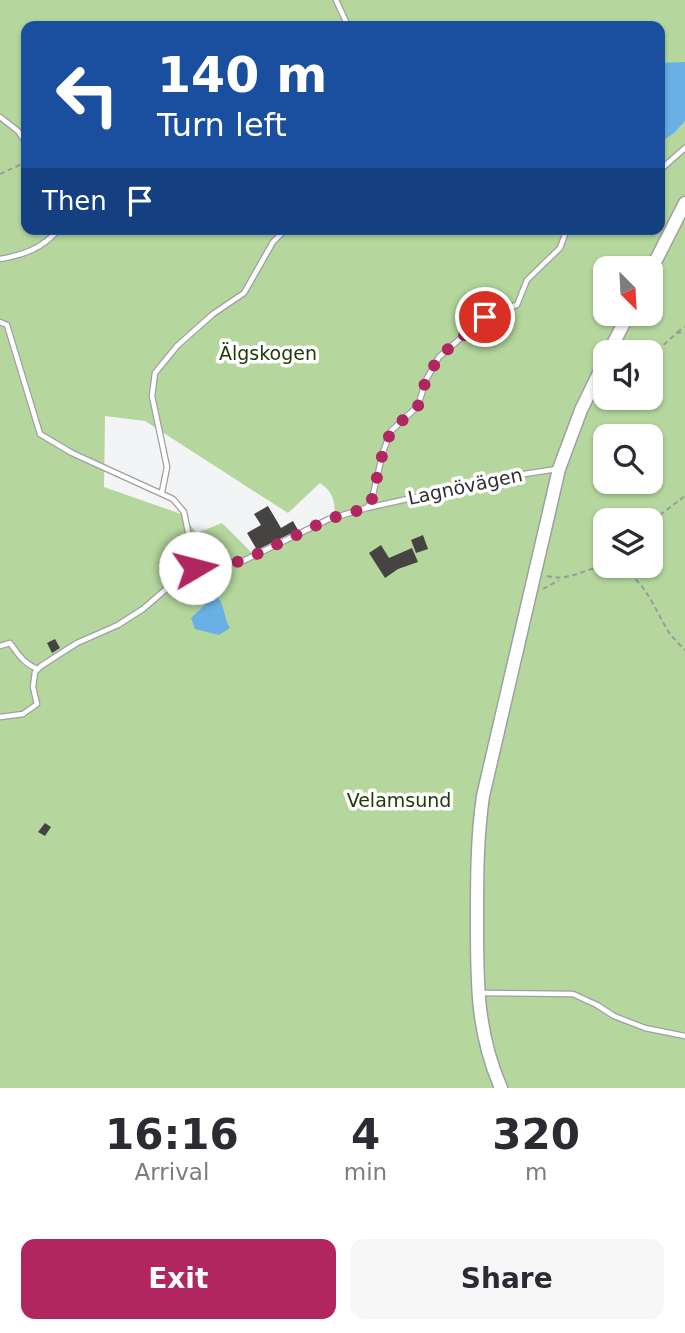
<!DOCTYPE html>
<html lang="en">
<head>
<meta charset="utf-8">
<style>
	body { margin:0; font-family:"DejaVu Sans",sans-serif; background:#f7f7f7; color:#2b2b33; height:100vh; display:flex; flex-direction:column; font-size:26px; white-space:nowrap }
	* { box-sizing:border-box; margin:0 }
	p { font-size:23px; color:#7c7c81 }
	.icon { flex:none; width:38px; height:38px; fill:none; stroke:currentColor; stroke-width:2; stroke-linecap:round; stroke-linejoin:round }
	.map { position:relative; height:1088px; overflow:hidden }
	.sheet { display:flex; flex-direction:column; background:#fff; flex:1 }
	.sheet>* { flex:none }
	.top-card { position:absolute; left:21px; top:21px; width:644px; height:214px; border-radius:14px; box-shadow:0 2px 5px #0004; background:#1a4fa0; color:#fff; overflow:hidden }
	.needle { width:46px; rotate:156deg }
	.controls { position:absolute; left:593px; top:256px; display:grid; gap:14px }
	.controls a { display:grid; place-items:center; width:70px; height:70px; border-radius:14px; background:#fff; box-shadow:0 2px 5px #0004; font-size:35px }
	.pin { position:absolute; display:grid; place-items:center; width:60px; height:60px; color:#fff; margin:-30px; border:4px solid #fff; border-radius:50%; box-shadow:0 2px 7px #0007 }
	.me { position:absolute; width:77px; margin:-38px; rotate:82deg; stroke-linejoin:round; filter:drop-shadow(0 0 5px #0008) }
	.turn { display:flex; align-items:center; gap:24px; height:147px; padding:0 21px; font-size:32px }
	.turn .icon { width:91px; height:91px; stroke-width:2.5 }
	.turn b { display:block; font-size:49px; line-height:60px }
	.then { display:flex; align-items:center; height:66px; padding:0 21px; background:#0003; gap:14px; font-size:26px }
	.eta { display:flex; justify-content:space-evenly; align-items:center; height:119px; text-align:center }
	.eta b { font-size:42px; font-weight:700; line-height:49px }
	.primary-button { display:flex; gap:14px; margin-top:auto; padding:14px 21px }
	.primary-button a { flex:1; height:80px; border-radius:14px; background:#b12560; color:#fff; font-size:28px; font-weight:700; line-height:80px; text-align:center }
	.primary-button a+a { background:#f7f7f7; color:#2b2b33 }
	.map>svg:first-child { display:block }
	.green { fill:#b5d79e; fill-rule:evenodd }
	.water { fill:#69b1e4 }
	.building { fill:#464443 }
	.lines { fill:none; stroke-linecap:round; stroke-linejoin:round }
	.lane-casing { stroke:#9e9fa2; stroke-width:7 }
	.secondary-casing { stroke:#9e9fa2; stroke-width:15 }
	.path { stroke:#9a9b9c; stroke-width:2; stroke-dasharray:5 3.5; stroke-linecap:butt }
	.lane { stroke:#fff; stroke-width:4.5 }
	.secondary { stroke:#fff; stroke-width:12 }
	.route { stroke:#b12560; stroke-width:12; stroke-dasharray:0 21.6 }
	.labels { text-anchor:middle; stroke-width:7; stroke-linejoin:round; paint-order:stroke }
	.park-label { font-size:19px; fill:#203a08; stroke:#fff }
	.street-label { font-size:19px; fill:#2f2f30; stroke:#fff }
</style>
</head>
<body>
<div class="map">
<svg width="685" height="1088" viewBox="0 0 685 1088">
	<rect width="100%" height="100%" fill="#f3f4f6"/>
	<path class="green" d="M0 0H685V1088H0ZM26 26H660V229H26ZM606 268H651V313H606ZM606 352H651V397H606ZM105 416 145 421 288 513 320 483C333 492 334 499 335 514L252 553 222 523 197 533 181 514 104 487ZM606 436H651V481H606ZM606 520H651V565H606Z"/>
	<path class="water" d="M685 62V121L674 133 665 139 660 138V63Z
		M215 595C225 602 223 617 230 628L219 635 195 629 191 618Z"/>
	<path class="building" d="M268 506 281 528 293 521 298 530 257 550 247 533 261 525 254 514Z
		M423 535 428 549 416 553 411 540Z
		M381 545 389 558 412 548 418 562 398 569 385 578 369 553Z
		M55 639 60 648 52 653 47 643Z
		M45 823 51 827 45 836 38 832Z"/>
	<g class="lines">
		<defs>
			<path id="lane" d="M336 0 348 26
				M0 117 18 131 26 143
				M660 170 685 148
				M0 259C24 255 43 248 59 229
				M0 322 7 325 40 434 72 453 173 499 184 512 195 568
				M162 492 167 467 152 396 155 373 177 346 213 314 244 293 273 242 285 230 292 229
				M367 507 371 503 383 452 391 431 418 406 426 380 439 357 485 317 498 310 517 305 527 280 560 248 567 229
				M0 646 10 643C19 655 24 664 38 669
				M0 717 23 714 37 704 33 687 35 672 41 666 77 643 118 625 143 609 187 571 198 567 243 561 329 519 367 508 511 476 557 469
				M481 993 573 994 597 1005 614 1016 645 1028 685 1036"/>
			<path id="secondary" d="M651 270 685 203
				M609 352 629 313
				M501 1088C476 1031 477 980 477 919 477 878 477 837 483 796L559 469 581 410 606 359"/>
		</defs>
		<use href="#lane" class="lane-casing"/>
		<use href="#secondary" class="secondary-casing"/>
		<path class="path" d="M0 174 26 162
			M677 332 685 327
			M651 356 677 333 685 332
			M596 405 606 396
			M651 529 656 518 685 496
			M547 576C570 582 583 568 605 567 641 565 654 610 670 634 674 639 680 645 685 650
			M543 589 559 580"/>
		<use href="#lane" class="lane"/>
		<use href="#secondary" class="secondary"/>
	</g>
	<g class="lines">
		<path class="route" d="M195 568 243 561 329 519 367 508 371 503 383 452 391 431 418 406 426 380 439 357 485 317"/>
	</g>
	<g class="labels">
		<g class="park-label">
			<text x="268" y="360">Älgskogen</text>
			<text x="399" y="807">Velamsund</text>
		</g>
		<g class="street-label">
			<text transform="translate(465 486) rotate(-12)" y="7">Lagnövägen</text>
		</g>
	</g>
</svg>
<div class="controls">
<a><svg class="needle" viewBox="-14 -14 28 28"><path d="M0-13l5 13h-10z" fill="#e53935"/><path d="M0 13l5-13h-10z" fill="#7c7c81"/></svg></a>
<a><svg class="icon" aria-label="sound" viewBox="0 0 24 24"><path d="M4 9h4l5-4v14l-5-4H4zM17 9q2 3 0 6"/></svg></a>
<a><svg class="icon" aria-label="search" viewBox="0 0 24 24"><circle cx="10" cy="10" r="6"/><path d="M15 15l6 6"/></svg></a>
<a><svg class="icon" aria-label="layers" viewBox="0 0 24 24"><path d="M12 4l9 5-9 5-9-5zM3 14l9 5 9-5"/></svg></a>
</div>
<div class="pin" style="left:485px;top:317px;background:#d93025"><svg class="icon" aria-label="arrive" viewBox="0 0 24 24"><path d="M6 21V4h12l-3 4 3 4H6"/></svg></div>
<svg class="me" style="left:195px;top:568px" viewBox="-20 -20 40 40"><circle r="19" fill="#fff"/><path d="M0-13L10 11 0 6-10 11z" fill="#b12560"/></svg>
<div class="top-card">
<div class="turn"><svg class="icon" aria-label="left" viewBox="0 0 24 24"><path d="M17 20v-9H6M10 6l-5 5 5 5"/></svg><div><b>140 m</b>Turn left</div></div>
<div class="then">Then<svg class="icon" aria-label="arrive" viewBox="0 0 24 24"><path d="M6 21V4h12l-3 4 3 4H6"/></svg></div>
</div>
</div>
<section class="sheet">
<div class="eta">
<div><b>16:16</b><p>Arrival</p></div>
<div><b>4</b><p>min</p></div>
<div><b>320</b><p>m</p></div>
</div>
<div class="primary-button"><a>Exit</a><a>Share</a></div>
</section>
</body>
</html>
